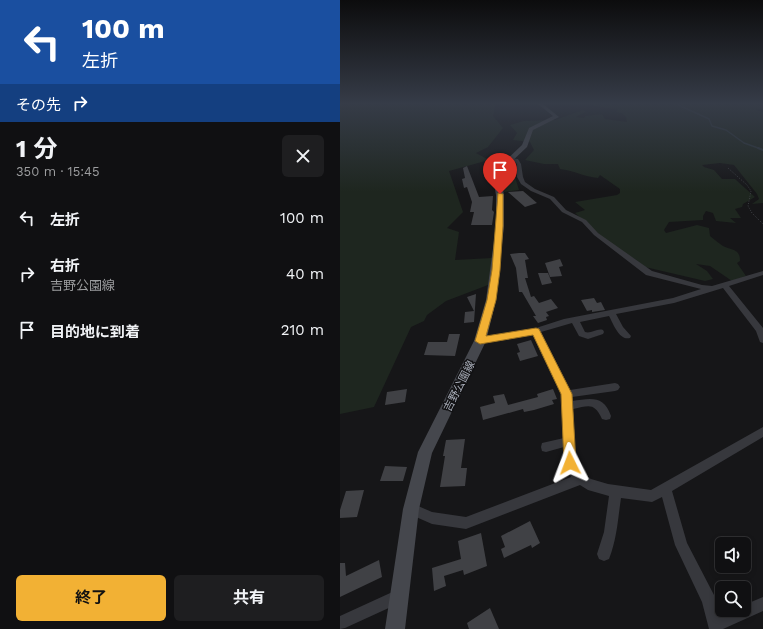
<!DOCTYPE html>
<html lang="ja">
<head>
<meta charset="utf-8">
<style>
	body { margin:0; font-family:"Work Sans","Noto Sans JP",sans-serif; background:#1e1e20; color:#f1f3f6; height:100vh; display:flex; flex-direction:column; font-size:15px; white-space:nowrap }
	* { box-sizing:border-box; margin:0 }
	p { font-size:13px; color:#9c9d9f }
	.icon { flex:none; width:22px; height:22px; fill:none; stroke:currentColor; stroke-width:2; stroke-linecap:round; stroke-linejoin:round }
	.map { position:relative; flex:1; overflow:hidden }
	.panel { display:flex; flex-direction:column; background:#101012; width:340px }
	.panel>* { flex:none }
	.banner { background:#1a4fa0; color:#fff; overflow:hidden }
	.controls { position:absolute; left:375px; top:537px; display:grid; gap:8px }
	.controls a { display:grid; place-items:center; width:36px; height:36px; border-radius:6px; background:#101012; box-shadow:0 2px 6px #0003,0 0 0 1px #303032; font-size:20px }
	.pin { position:absolute; display:grid; place-items:center; width:34px; height:34px; color:#fff; margin:-41px -17px; border-radius:50% 50% 50% 0; rotate:-45deg; box-shadow:0 0 4px #0007 }
	.pin .icon { rotate:45deg }
	.me { position:absolute; width:44px; margin:-22px; rotate:357deg; stroke-linejoin:round; filter:drop-shadow(0 0 3px #0008) }
	.turn { display:flex; align-items:center; gap:14px; height:84px; padding:0 16px; font-size:18px }
	.turn .icon { width:52px; height:52px; stroke-width:2.5 }
	.turn b { display:block; font-size:28px; line-height:34px }
	.then { display:flex; align-items:center; height:38px; padding:0 16px; background:#0003; gap:8px; font-size:15px }
	.round { display:grid; place-items:center; flex:none; width:42px; height:42px; border-radius:6px; background:#1e1e20 }
	.overview { display:flex; align-items:center; justify-content:space-between; height:68px; padding:0 16px }
	h1 { font-size:24px; font-weight:700; line-height:30px }
	.button { display:flex; gap:8px; margin-top:auto; padding:8px 16px }
	.button a { flex:1; height:46px; border-radius:6px; background:#f2b134; color:#111; font-size:16px; font-weight:700; line-height:46px; text-align:center }
	.button a+a { background:#1e1e20; color:#f1f3f6 }
	ul { padding:0; list-style:none }
	li { display:flex; align-items:center; gap:12px; height:56px; padding:0 16px }
	li div { flex:1 }
	li b { display:block; font-size:15px }
	li em { font-style:normal }
	main { display:flex; flex:1; min-height:0 }
	.map>svg:first-child { display:block }
	.green { fill:#1e261f }
	.lines { fill:none; stroke-linecap:round; stroke-linejoin:round }
	.stream-far1 { stroke:#2c353c; stroke-width:1.5 }
	.stream { stroke:#2c353c; stroke-width:2 }
	.building { fill:#404145 }
	.path { stroke:#3d3f44; stroke-width:1; stroke-dasharray:1 1.5; stroke-linecap:butt }
	.minor { fill:#37383d; fill-rule:evenodd }
	.secondary { fill:#45474d; fill-rule:evenodd }
	.route { fill:#f2b134; stroke:#9d7322 }
	.labels { text-anchor:middle; stroke-width:3; stroke-linejoin:round; paint-order:stroke }
	.street-label { font-size:11px; fill:#a8adb8; stroke:#111113 }
</style>
</head>
<body>
<main>
<section class="panel">
<div class="banner">
<div class="turn"><svg class="icon" aria-label="left" viewBox="0 0 24 24"><path d="M17 20v-9H6M10 6l-5 5 5 5"/></svg><div><b>100 m</b>左折</div></div>
<div class="then">その先<svg class="icon" aria-label="right" viewBox="0 0 24 24"><path d="M7 20v-9h11M14 6l5 5-5 5"/></svg></div>
</div>
<div class="overview"><div><h1>1 分</h1><p>350 m · 15:45</p></div><a class="round"><svg class="icon" aria-label="close" viewBox="0 0 24 24"><path d="M6 6l12 12M18 6L6 18"/></svg></a></div>
<ul>
<li><svg class="icon" aria-label="left" viewBox="0 0 24 24"><path d="M17 20v-9H6M10 6l-5 5 5 5"/></svg><div><b>左折</b></div><em>100 m</em></li>
<li><svg class="icon" aria-label="right" viewBox="0 0 24 24"><path d="M7 20v-9h11M14 6l5 5-5 5"/></svg><div><b>右折</b><p>吉野公園線</p></div><em>40 m</em></li>
<li><svg class="icon" aria-label="arrive" viewBox="0 0 24 24"><path d="M6 21V4h12l-3 4 3 4H6"/></svg><div><b>目的地に到着</b></div><em>210 m</em></li>
</ul>
<div class="button"><a>終了</a><a>共有</a></div>
</section>
<div class="map">
<svg width="423" height="629" viewBox="0 0 423 629">
	<rect width="100%" height="100%" fill="#161618"/>
	<path class="green" d="M0 104H156L153 116 163 128 148 147 136 153 149 160 109 171 123 212 107 228 119 232 115 260 152 258 148 285 106 301 87 315 84 321 71 327 34 407 0 414Z
		M243 104H423V109L416 110 423 112V203L412 204 419 199 417 194 394 165 380 163 362 165 364 167 374 170 382 179H395L415 197 403 204 402 207 395 209 401 218H390L396 223 376 221 373 213 366 211 363 216V220L329 222 324 230 326 233 357 225 369 228 370 236C374 239 378 243 383 246 392 251 400 248 400 261L397 263 406 276 392 281 370 266 356 264 367 271 373 279 365 281 305 267 295 259 276 249 235 213 245 210 235 202 277 195 280 193V189L260 175 258 178C244 177 233 170 220 169L218 164H204L185 160 194 150 190 142 173 140 177 133 170 125 184 121 215 120 243 110 245 111V112L236 117 244 118 245 116 262 114 265 119 287 122 286 117 282 113 276 112 278 110 275 109Z
		M175 177 179 190 164 192 161 179Z"/>
	<g class="lines">
		<path class="stream-far1" d="M336 104 369 119 372 126 386 130 404 143 421 149"/>
		<path class="stream" d="M418 148 423 150"/>
	</g>
	<path class="building" d="M127 166 139 197 153 196 152 210 154 212 152 225H131L134 212H130L132 202 127 187 124 188 122 179 125 178 123 168Z
		M183 191 197 203 185 207 168 192Z
		M179 253H185L189 259 185 260 188 278H185L191 297 194 296 199 303 211 299 218 308 206 312 209 316 206 317 207 320 198 323 193 316H196L182 292H179L176 268 170 254Z
		M220 259 223 266 219 267 222 276 210 277 205 263Z
		M198 273H208L212 283 202 285Z
		M136 294 134 322 124 323 125 312 134 311 127 297Z
		M254 298 257 303 261 302 265 310 252 312V310L247 311 241 300Z
		M109 334H120L115 356 84 355 88 342H107Z
		M191 340 198 356 180 361 177 353 180 352 177 344Z
		M67 389 65 402 45 405 47 392Z
		M213 389 217 399 212 400 214 404 194 410 184 412 183 409 143 420 140 407 155 403 153 396 164 394 168 405 198 397 197 394Z
		M125 439 121 468H127L125 486 100 487 105 456H103L106 440Z
		M45 466 67 467 63 481H40Z
		M24 490 17 517 0 518V510L6 491Z
		M190 521 200 543 192 548 191 545 164 558 161 549 165 547 161 536Z
		M141 533 147 566 124 575 123 570 104 576 106 586 94 591 92 568 121 559 118 541Z
		M39 560 42 577 0 597V563H5L6 576Z
		M150 608 159 629H129L127 623Z"/>
	<g class="lines">
		<path class="path" d="M388 168 407 185 411 191 408 206 412 213 423 224"/>
		<path class="minor" d="M168 158 178 159 181 164 183 177 185 182 195 189 214 197 226 210 246 220 258 233 312 271 362 285 372 286 423 271V275L389 286 423 328V343L420 342 416 331 383 288 334 303 276 314 283 327 291 336 290 338C279 341 273 323 269 316L240 322 245 332C251 334 257 328 263 330L264 332 263 334 248 339 239 336 232 323 201 332 230 390 275 383 278 384 280 387 278 390 275 391 232 397V401C251 398 264 395 271 416L270 419 266 420 262 419C254 402 249 406 233 409L236 462 241 473 251 479 268 484 311 490 423 427V437L332 491 347 543 374 595 380 616 393 610H404V605L423 597V611L383 629H369L362 602 335 545 322 497 312 502 281 498C278 518 277 539 269 559L264 561 259 559 257 554 264 532 269 496 248 490 240 485 126 529 92 524 67 513 65 509 67 505 71 503 92 512 126 517 231 477 224 463V447L206 452 202 451 201 447 202 443 224 438 222 394 193 334 140 344 137 343 136 341 137 339 196 328 224 319 333 298 361 289 306 275 254 235 242 222 222 212 210 199 191 191 181 184 177 177V164L174 161 168 160Z
			M59 589 64 591 66 596 64 601 5 628 0 629V616Z"/>
		<path class="secondary" d="M198 104H203L219 117 193 130 187 147 166 167 161 177 164 195V226L156 300 146 341 92 453 79 509 65 629H45L63 509 78 452 134 341 146 300 156 226V195L153 177 161 165 182 145 189 128 213 116Z"/>
	</g>
	<linearGradient id="sky" x2="0" y2="1"><stop stop-color="#0c0c0d"/><stop offset="0.54" stop-color="#363c48"/><stop offset="1" stop-color="#363c48" stop-opacity="0"/></linearGradient>
	<rect width="423" height="192" fill="url(#sky)"/>
	<path class="route" d="M158 193 163 194V226L160 270 156 300 146 336 196 328 199 329 232 394 236 463 234 467 230 469 225 467 224 463 221 394 193 335 140 344 135 341 147 300 152 270Z"/>
	<g class="labels">
		<g class="street-label">
			<text transform="translate(119 386) rotate(-63)" y="4">吉野公園線</text>
		</g>
	</g>
</svg>
<div class="controls">
<a><svg class="icon" aria-label="sound" viewBox="0 0 24 24"><path d="M4 9h4l5-4v14l-5-4H4zM17 9q2 3 0 6"/></svg></a>
<a><svg class="icon" aria-label="search" viewBox="0 0 24 24"><circle cx="10" cy="10" r="6"/><path d="M15 15l6 6"/></svg></a>
</div>
<div class="pin" style="left:160px;top:194px;background:#d93025"><svg class="icon" aria-label="arrive" viewBox="0 0 24 24"><path d="M6 21V4h12l-3 4 3 4H6"/></svg></div>
<svg class="me" style="left:230px;top:463px" viewBox="-20 -20 40 40"><path d="M0-17L14 15 0 8-14 15z" fill="#f2b134" stroke="#fff" stroke-width="4"/></svg>
</div>
</main>
</body>
</html>
